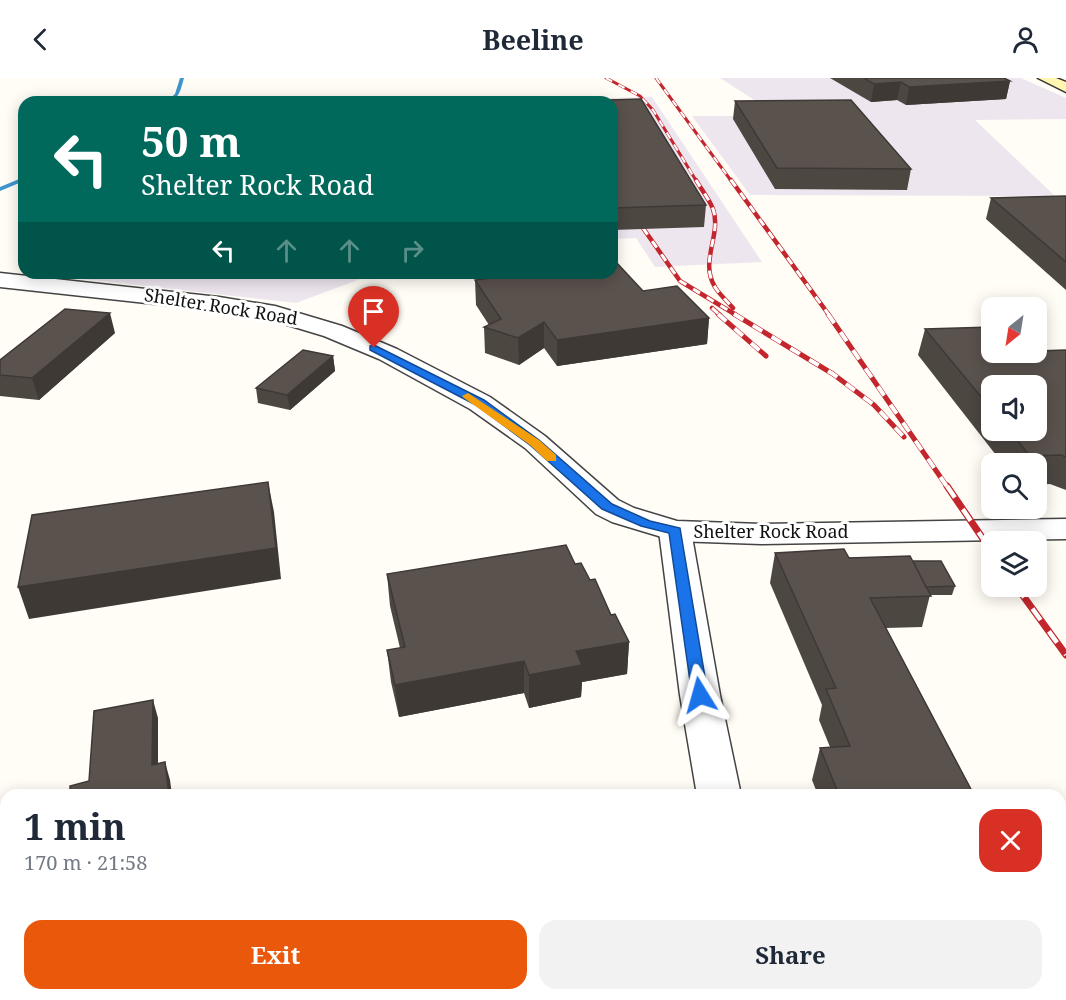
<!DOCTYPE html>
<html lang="en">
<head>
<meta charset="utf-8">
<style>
	body { margin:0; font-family:"Noto Serif",serif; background:#f2f2f3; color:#1f2937; height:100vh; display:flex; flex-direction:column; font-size:22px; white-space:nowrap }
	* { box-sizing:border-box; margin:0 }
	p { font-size:20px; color:#747a83 }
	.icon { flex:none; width:33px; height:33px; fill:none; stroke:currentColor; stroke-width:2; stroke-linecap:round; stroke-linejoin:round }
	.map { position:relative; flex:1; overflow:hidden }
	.panel { position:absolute; left:0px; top:711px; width:1066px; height:212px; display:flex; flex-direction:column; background:#fff; border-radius:18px 18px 0 0; box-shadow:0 3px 15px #0003 }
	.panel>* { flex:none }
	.top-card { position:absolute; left:18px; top:18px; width:600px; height:183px; border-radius:18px; box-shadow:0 3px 15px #0003; background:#00695c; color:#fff; overflow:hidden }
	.needle { width:39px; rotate:210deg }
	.buttons { position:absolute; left:981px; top:219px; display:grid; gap:12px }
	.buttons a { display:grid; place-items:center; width:66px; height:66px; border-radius:12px; background:#fff; box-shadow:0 3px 15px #0003; font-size:30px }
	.pin { position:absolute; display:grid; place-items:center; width:51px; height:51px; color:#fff; margin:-62px -26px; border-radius:50% 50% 50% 0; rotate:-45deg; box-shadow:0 0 6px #0007 }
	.pin .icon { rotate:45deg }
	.me { position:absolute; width:66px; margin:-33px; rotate:352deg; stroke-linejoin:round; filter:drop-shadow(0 0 4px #0008) }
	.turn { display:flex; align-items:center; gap:21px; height:126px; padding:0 24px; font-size:27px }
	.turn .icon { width:78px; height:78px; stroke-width:2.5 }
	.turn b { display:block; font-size:42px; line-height:51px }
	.lanes { display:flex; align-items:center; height:57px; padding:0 24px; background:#0003; justify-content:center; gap:30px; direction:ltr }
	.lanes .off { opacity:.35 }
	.round { display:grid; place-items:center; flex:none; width:63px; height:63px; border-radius:18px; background:#f2f2f3 }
	.summary { display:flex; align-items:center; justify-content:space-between; height:102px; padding:0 24px }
	h1 { font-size:36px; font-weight:700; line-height:45px }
	.primary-button { display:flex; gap:12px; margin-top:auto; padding:12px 24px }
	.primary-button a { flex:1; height:69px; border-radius:18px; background:#ea580c; color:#fff; font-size:24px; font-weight:700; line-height:69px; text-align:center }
	.primary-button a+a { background:#f2f2f3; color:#1f2937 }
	header { display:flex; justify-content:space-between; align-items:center; height:78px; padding:0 24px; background:#fff; font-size:27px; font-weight:700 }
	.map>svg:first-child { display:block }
	.industrial { fill:#eee6ef }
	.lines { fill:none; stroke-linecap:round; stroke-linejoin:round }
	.stream { fill:#3f96cf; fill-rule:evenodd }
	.minor-casing { stroke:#444; stroke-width:3 }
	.tertiary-casing { stroke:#444; stroke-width:3 }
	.secondary-casing { stroke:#333; stroke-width:3 }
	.minor { fill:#fff; fill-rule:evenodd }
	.tertiary { fill:#fff; fill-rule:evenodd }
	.secondary { fill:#fff6b0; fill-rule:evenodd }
	.rail-far3-casing { stroke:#c4262e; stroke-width:3 }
	.rail-far2-casing { stroke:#c4262e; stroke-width:4.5 }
	.rail-far1-casing { stroke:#c4262e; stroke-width:5 }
	.rail-casing { stroke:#c4262e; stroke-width:7 }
	.rail-far3 { stroke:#fff; stroke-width:2; stroke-dasharray:7; stroke-linecap:butt }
	.rail-far2 { stroke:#fff; stroke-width:3; stroke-dasharray:8; stroke-linecap:butt }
	.rail-far1 { stroke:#fff; stroke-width:4; stroke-dasharray:11; stroke-linecap:butt }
	.rail { stroke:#fff; stroke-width:4.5; stroke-dasharray:14; stroke-linecap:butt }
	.wall { fill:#4d4742; fill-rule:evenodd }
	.shaded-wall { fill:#3f3936 }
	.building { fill:#5a524d; stroke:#3f3936; stroke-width:1.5 }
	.route { fill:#1a73e8; stroke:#114b97; stroke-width:1.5 }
	.slow { fill:#f59e0b }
	.labels { text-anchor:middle; stroke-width:6; stroke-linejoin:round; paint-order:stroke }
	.street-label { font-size:18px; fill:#111; stroke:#fff }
</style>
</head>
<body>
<header><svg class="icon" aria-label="back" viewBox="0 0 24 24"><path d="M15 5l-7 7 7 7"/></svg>Beeline<svg class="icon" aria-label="person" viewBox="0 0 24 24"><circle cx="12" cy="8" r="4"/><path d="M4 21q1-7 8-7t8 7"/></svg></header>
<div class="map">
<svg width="1066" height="922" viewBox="0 0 1066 922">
	<rect width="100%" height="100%" fill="#fffdf5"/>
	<path class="industrial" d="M720 0H1021L1066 20V41L975 42 1055 118 750 117 692 38H779Z
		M652 19 762 184 655 189 636 160 612 161V24H450Z
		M30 195H376L296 225Z"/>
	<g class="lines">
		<path class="stream" d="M180 0H184C181 10 179 24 166 24L175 16Z
			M24 99V103L0 113V109Z"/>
		<defs>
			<path id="minor" d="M675 443 687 446 691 453 720 617 741 717H697L680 617 659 453 663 446Z
				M732 916H784L785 922H733Z"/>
			<path id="tertiary" d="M0 195 219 219 275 228 342 248 397 271 490 319 545 358 618 422 634 430 677 443 761 446 1066 441V461L761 466 675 463 612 444 596 436 525 370 470 331 379 281 324 258 271 242 219 233 0 209Z"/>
			<path id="secondary" d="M1038 0H1056L1066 4V14Z"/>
		</defs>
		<use href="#minor" class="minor-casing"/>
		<use href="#tertiary" class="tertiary-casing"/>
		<use href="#secondary" class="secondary-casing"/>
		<use href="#minor" class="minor"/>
		<use href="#tertiary" class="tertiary"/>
		<use href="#secondary" class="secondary"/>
		<defs>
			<path id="rail-far3" d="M606 0 640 18 653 32 697 104
				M656 0 732 104"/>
			<path id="rail-far2" d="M696 102C701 111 709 121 713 131 722 157 699 183 715 209 719 216 727 223 733 230
				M731 102 829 237
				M643 150 680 203 736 237
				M712 230 720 237"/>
			<path id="rail-far1" d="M718 236 766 278
				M734 236 833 296 874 327 904 359
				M828 236 948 410"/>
			<path id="rail" d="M947 408 992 474
				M1016 508 1066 577"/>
		</defs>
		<use href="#rail-far3" class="rail-far3-casing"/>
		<use href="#rail-far2" class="rail-far2-casing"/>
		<use href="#rail-far1" class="rail-far1-casing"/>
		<use href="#rail" class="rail-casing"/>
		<use href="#rail-far3" class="rail-far3"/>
		<use href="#rail-far2" class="rail-far2"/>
		<use href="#rail-far1" class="rail-far1"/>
		<use href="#rail" class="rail"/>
	</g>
	<path class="wall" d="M830 0H1004L1010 3 1006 21 906 27 897 22 871 24Z
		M735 23 911 91 907 112 775 111 733 41Z
		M612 24 706 127 704 149 612 152Z
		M1066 118V212L986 141 991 120Z
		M475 202 643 213 709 240 707 266 557 288 544 270 519 287 485 275 484 249 489 247 476 227Z
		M925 251 992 274 1066 272V412L1050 406 1036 407V386H1003L918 277ZM992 308 1036 352H992Z
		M115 255 39 322 0 318V282Z
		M333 278 335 293 290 332 258 325 256 310Z
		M775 475 913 483 955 508 952 517H930L922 549 886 550 974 717H818L812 702 820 670 830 669 819 642 822 627 770 505Z
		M575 486 590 502 611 537 629 564 627 596 582 604 581 619 529 630 524 615 399 639 391 604 387 572 400 570 390 528 387 496Z"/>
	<path class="shaded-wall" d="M1010 3 1006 21 906 27 909 9Z
		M901 4 897 22 871 24 874 6Z
		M110 235 115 255 39 322 32 300Z
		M709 240 707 266 557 288V262Z
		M544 244V270L519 287 518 260Z
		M333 278 335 293 290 332 287 317Z
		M268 404 274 434 281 501 29 541 18 509Z
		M629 564 627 596 582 604 581 619 529 630V597L576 573Z
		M524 583V615L399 639 395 607Z
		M153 622 158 640V705L152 687Z
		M165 684 170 702 172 717H169Z"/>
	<path class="building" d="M864 0H1004L1010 3 909 9 901 4 874 6Z
		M641 21 706 127 612 130V24H543Z
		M851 22 911 91 777 90 735 23Z
		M1066 118V184L991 120Z
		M616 184 643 213 677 208 709 240 557 262 544 244 518 260 484 249 501 241 475 202 531 195H612V185Z
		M65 231 110 235 32 300 0 297V282Z
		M992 249V274H1036V273L1066 272V379L1061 377 1030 378 1009 352H1036V308H992V332L925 251Z
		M303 272 333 278 287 317 256 310Z
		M268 404 276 470 18 509 32 437Z
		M566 467 575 486 581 485 590 502 595 501 611 537 615 536 629 564 576 573 582 587 529 597 524 583 395 607 387 572 405 569 387 496Z
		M844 471 849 480 910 478 931 518 870 520 974 717H839L820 670 850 668 826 611 836 610 775 475Z
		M913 483H941L955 508 926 509Z
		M153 622 152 687 165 684 169 717H70V708L89 703 94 633Z
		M384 712 385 717H359Z
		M393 916H617L619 922H378V921Z"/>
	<path class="route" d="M374 267 484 322 539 362 612 426 650 443 680 450 708 617 706 621H694L692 617 669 455 641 448 602 431 530 367 476 327 370 272V268Z"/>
	<path class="slow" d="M468 315 539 362 556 377V383H547L530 367 464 320 462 318Z"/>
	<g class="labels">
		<g class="street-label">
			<text transform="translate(221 229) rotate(9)" y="6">Shelter Rock Road</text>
			<text x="771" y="460">Shelter Rock Road</text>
		</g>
	</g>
</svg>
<div class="buttons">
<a><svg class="needle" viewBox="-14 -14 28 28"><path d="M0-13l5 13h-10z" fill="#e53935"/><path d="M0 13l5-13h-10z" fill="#747a83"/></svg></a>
<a><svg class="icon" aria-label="sound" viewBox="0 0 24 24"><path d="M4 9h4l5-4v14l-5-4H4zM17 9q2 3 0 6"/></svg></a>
<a><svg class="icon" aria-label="search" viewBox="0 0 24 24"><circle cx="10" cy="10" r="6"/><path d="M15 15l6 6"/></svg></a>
<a><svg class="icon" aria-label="layers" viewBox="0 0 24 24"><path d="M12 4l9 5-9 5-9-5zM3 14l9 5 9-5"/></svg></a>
</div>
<div class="pin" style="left:374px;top:270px;background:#d93025"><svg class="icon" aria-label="arrive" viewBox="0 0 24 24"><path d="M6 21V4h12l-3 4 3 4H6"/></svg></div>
<svg class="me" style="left:700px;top:617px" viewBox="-20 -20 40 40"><path d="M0-17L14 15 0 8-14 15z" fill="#1a73e8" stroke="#fff" stroke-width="4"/></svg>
<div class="top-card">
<div class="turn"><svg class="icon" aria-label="left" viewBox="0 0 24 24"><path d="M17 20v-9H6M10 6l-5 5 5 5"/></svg><div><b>50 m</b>Shelter Rock Road</div></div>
<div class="lanes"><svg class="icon" aria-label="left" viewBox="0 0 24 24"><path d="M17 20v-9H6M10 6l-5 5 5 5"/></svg><svg class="icon off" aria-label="ahead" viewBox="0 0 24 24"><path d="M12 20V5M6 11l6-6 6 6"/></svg><svg class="icon off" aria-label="ahead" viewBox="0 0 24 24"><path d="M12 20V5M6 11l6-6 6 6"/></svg><svg class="icon off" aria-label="right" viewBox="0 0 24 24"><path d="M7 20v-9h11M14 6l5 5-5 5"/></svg></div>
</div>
<section class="panel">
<div class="summary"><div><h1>1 min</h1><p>170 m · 21:58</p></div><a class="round" style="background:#d93025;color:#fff"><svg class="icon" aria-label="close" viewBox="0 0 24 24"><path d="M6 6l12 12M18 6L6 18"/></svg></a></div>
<div class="primary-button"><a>Exit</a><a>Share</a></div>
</section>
</div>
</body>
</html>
